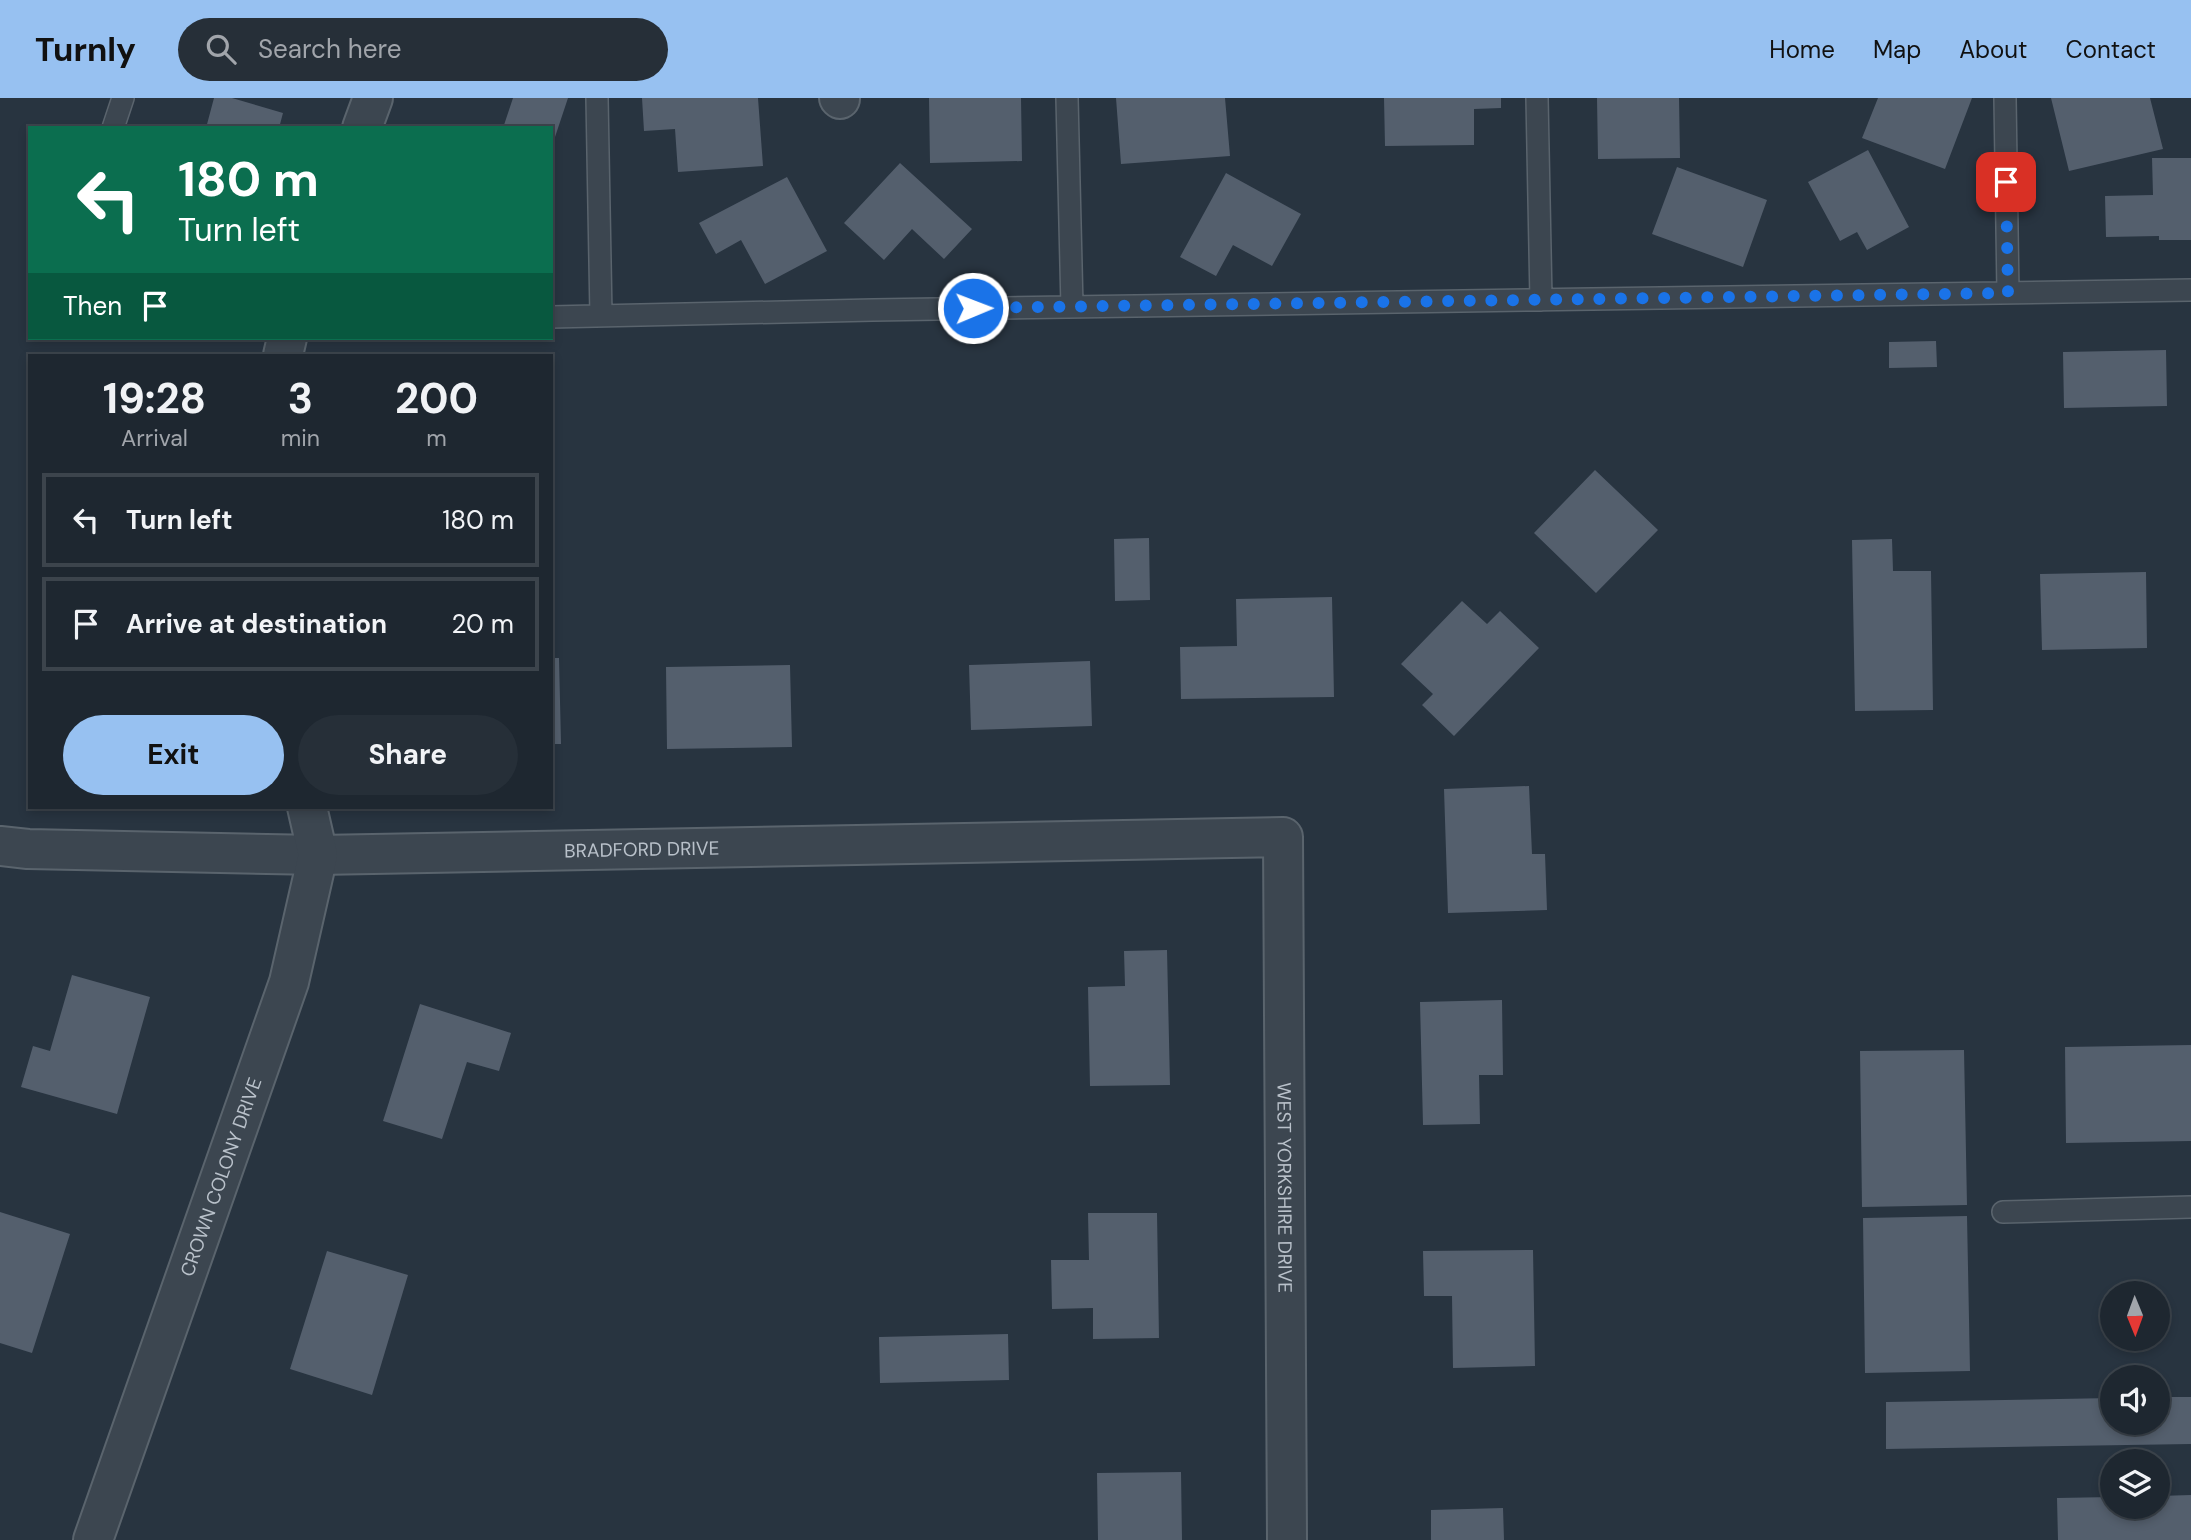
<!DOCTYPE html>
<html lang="en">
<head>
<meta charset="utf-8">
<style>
	body { margin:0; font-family:"DM Sans",sans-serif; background:#262f38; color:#f1f3f6; height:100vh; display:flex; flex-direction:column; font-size:26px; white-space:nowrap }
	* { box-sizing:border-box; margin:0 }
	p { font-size:23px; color:#a1a5ab }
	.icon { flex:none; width:38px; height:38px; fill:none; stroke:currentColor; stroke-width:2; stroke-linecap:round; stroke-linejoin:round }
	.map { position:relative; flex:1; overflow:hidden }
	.sheet { position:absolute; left:28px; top:256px; width:525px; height:455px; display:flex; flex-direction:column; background:#1e2730; border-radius:0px; box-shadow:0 4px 10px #0003,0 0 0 2px #3c444c }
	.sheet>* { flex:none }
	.top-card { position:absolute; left:28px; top:28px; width:525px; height:214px; border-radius:0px; box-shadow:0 4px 10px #0003,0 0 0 2px #3c444c; background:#0b6e4f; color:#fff; overflow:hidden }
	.needle { width:46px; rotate:179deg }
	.tools { position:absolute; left:2100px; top:1183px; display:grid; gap:14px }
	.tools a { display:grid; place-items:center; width:70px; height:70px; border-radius:50%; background:#1e2730; box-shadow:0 4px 10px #0003,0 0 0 2px #3c444c; font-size:35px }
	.pin { position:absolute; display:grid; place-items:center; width:60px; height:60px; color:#fff; margin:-30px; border-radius:14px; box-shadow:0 4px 10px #0006 }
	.me { position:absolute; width:77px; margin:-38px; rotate:89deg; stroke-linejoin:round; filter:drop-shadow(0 0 5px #0008) }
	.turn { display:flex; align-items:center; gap:24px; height:147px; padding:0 35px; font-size:32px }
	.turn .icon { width:91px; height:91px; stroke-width:2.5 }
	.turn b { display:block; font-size:49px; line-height:60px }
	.then { display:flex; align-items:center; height:66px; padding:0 35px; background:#0003; gap:14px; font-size:26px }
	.eta { display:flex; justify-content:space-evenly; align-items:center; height:119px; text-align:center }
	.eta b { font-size:42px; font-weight:700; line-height:49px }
	.primary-button { display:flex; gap:14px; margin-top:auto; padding:14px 35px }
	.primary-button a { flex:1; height:80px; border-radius:42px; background:#97c1f1; color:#111; font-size:28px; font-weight:700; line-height:80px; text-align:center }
	.primary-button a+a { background:#262f38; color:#f1f3f6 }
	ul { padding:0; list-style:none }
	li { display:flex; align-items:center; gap:21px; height:94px; margin:0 14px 10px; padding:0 21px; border:4px solid #3c444c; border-radius:0px }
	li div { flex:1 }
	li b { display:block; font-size:26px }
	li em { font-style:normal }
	header { display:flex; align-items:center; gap:42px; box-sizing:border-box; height:98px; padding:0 35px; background:#97c1f1; color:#111 }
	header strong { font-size:33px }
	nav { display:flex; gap:38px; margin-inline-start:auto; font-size:24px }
	.search { width:490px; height:63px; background:#262f38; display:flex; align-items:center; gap:18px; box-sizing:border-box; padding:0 24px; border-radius:38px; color:#a1a5ab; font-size:26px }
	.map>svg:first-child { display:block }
	.building { fill:#545f6d }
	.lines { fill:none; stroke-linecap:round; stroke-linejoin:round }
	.lane-casing { stroke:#5a646d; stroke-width:24 }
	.street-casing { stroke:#5a646d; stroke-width:42 }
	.lane { stroke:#3c4650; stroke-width:21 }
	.street { stroke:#3c4650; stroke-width:38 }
	.route { stroke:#1a73e8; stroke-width:12; stroke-dasharray:0 21.6 }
	.labels { text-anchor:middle; stroke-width:7; stroke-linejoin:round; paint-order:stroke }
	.street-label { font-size:19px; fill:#b9c1ca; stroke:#212b35 }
</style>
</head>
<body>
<header>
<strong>Turnly</strong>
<div class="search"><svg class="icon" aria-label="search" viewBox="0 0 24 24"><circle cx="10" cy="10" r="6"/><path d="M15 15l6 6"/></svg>Search here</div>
<nav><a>Home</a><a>Map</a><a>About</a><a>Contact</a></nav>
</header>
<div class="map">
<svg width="2191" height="1442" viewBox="0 0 2191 1442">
	<rect width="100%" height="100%" fill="#283440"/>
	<path class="building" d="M214 0H232L283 15 279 30H206Z
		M513 0H568L552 48 551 30H503Z
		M642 0H758L763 68 678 74 675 31 644 33Z
		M929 0H1021L1022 63 930 65Z
		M1116 0H1225L1230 58 1121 66Z
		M1384 0H1501V10L1474 11V47L1385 48Z
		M1597 0H1679L1680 60 1598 61Z
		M1878 0H1972L1945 71 1862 40Z
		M2051 0H2150L2163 51 2069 73Z
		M1868 52 1909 129 1867 152 1857 134 1840 143 1808 84Z
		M2152 60H2191V142H2159V138L2106 139 2105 98 2153 97Z
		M900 65 972 131 944 161 912 131 884 162 844 125Z
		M1677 69 1767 102 1743 169 1652 136Z
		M1226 75 1301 116 1272 168 1233 147 1216 178 1180 159Z
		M787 79 827 153 765 186 741 142 716 156 699 125Z
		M1936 243 1937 269 1889 270V244Z
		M2166 252 2167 308 2064 310 2063 254Z
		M1595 372 1658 432 1596 495 1534 435Z
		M1149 440 1150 502 1115 503 1114 441Z
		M1892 441 1893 473H1931L1933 612 1855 613 1852 442Z
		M2146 474 2147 550 2042 552 2040 476Z
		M1332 499 1334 599 1181 601 1180 549 1237 548 1236 501Z
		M1462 503 1487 526 1500 513 1539 550 1454 638 1422 607 1433 596 1401 566Z
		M551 560H559L561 646H551Z
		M1090 563 1092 628 971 632 969 567Z
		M790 567 792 649 667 651 666 569Z
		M1529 688 1532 756H1545L1547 812 1448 815 1444 691Z
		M1167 852 1170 987 1090 988 1088 889 1125 888 1124 853Z
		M72 877 150 899 117 1016 21 989 33 948 50 953Z
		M1502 902 1503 977H1479L1480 1026 1423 1027 1420 904Z
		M420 906 511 935 499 973 467 964 442 1041 383 1023Z
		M2191 947V1043L2066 1045 2065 949Z
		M1964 952 1967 1107 1862 1109 1860 953Z
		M0 1114 70 1136 32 1255 0 1245Z
		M1088 1115H1157L1159 1240 1093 1241V1210L1052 1211 1051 1162H1089Z
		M1967 1118 1970 1273 1865 1275 1863 1120Z
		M1533 1152 1535 1268 1453 1270 1452 1198H1424L1423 1153Z
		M327 1153 408 1177 372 1297 290 1271Z
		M1008 1236 1009 1282 880 1285 879 1239Z
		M2158 1299H2191V1346L1886 1351V1304L2112 1300V1325H2158Z
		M1181 1374 1182 1442H1098L1097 1375Z
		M2191 1397V1442H2058L2057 1400 2112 1399V1409H2158V1398Z
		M1503 1410 1504 1442H1431V1412Z"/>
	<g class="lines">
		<defs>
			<path id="lane" d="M597 0 601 218
				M1067 0 1072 209
				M1537 0 1541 202
				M2005 0 2008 195
				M113 30 123 0
				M551 219 873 212 2191 192
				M2003 1114 2191 1109"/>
			<g id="street">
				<path d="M839 0 840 1"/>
				<path d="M362 30 373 0"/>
				<path d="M283 257 287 240"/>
				<path id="s1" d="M0 748 28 751 318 757 1283 739 1287 1442"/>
				<path id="s2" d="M93 1442 289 884 318 757 307 709"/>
			</g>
		</defs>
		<use href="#lane" class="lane-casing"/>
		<use href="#street" class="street-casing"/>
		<use href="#lane" class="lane"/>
		<use href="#street" class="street"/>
	</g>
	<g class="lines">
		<path class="route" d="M973 210 2008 195 2006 84"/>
	</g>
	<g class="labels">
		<g class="street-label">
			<text dy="7" stroke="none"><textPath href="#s1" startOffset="642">BRADFORD DRIVE</textPath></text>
			<text dy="7" stroke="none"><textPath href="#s2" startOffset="385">CROWN COLONY DRIVE</textPath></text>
			<text dy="7" stroke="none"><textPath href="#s1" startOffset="1634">WEST YORKSHIRE DRIVE</textPath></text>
		</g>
	</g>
</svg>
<div class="tools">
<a><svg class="needle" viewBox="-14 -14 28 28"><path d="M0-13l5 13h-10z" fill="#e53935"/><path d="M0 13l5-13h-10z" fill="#a1a5ab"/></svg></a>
<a><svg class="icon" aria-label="sound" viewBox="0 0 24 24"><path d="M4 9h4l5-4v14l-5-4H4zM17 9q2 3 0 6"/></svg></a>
<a><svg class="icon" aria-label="layers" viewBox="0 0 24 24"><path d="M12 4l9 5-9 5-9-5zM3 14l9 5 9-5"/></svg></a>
</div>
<div class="pin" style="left:2006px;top:84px;background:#d93025"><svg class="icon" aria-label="arrive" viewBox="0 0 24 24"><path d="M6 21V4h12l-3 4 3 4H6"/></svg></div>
<svg class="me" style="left:973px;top:210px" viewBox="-20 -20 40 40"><circle r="17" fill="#1a73e8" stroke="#fff" stroke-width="3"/><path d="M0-11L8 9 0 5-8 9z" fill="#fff"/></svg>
<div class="top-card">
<div class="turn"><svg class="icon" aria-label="left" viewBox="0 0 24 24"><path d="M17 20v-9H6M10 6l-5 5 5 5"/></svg><div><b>180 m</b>Turn left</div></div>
<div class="then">Then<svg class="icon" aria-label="arrive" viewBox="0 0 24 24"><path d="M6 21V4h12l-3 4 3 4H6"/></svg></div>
</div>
<section class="sheet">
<div class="eta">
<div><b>19:28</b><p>Arrival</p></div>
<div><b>3</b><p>min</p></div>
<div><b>200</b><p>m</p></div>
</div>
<ul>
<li><svg class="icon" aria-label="left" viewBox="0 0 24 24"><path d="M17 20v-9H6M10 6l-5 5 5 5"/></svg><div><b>Turn left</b></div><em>180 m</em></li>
<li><svg class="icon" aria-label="arrive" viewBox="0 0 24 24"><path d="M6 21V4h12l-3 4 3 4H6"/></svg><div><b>Arrive at destination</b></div><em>20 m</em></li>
</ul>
<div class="primary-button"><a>Exit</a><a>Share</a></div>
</section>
</div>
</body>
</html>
